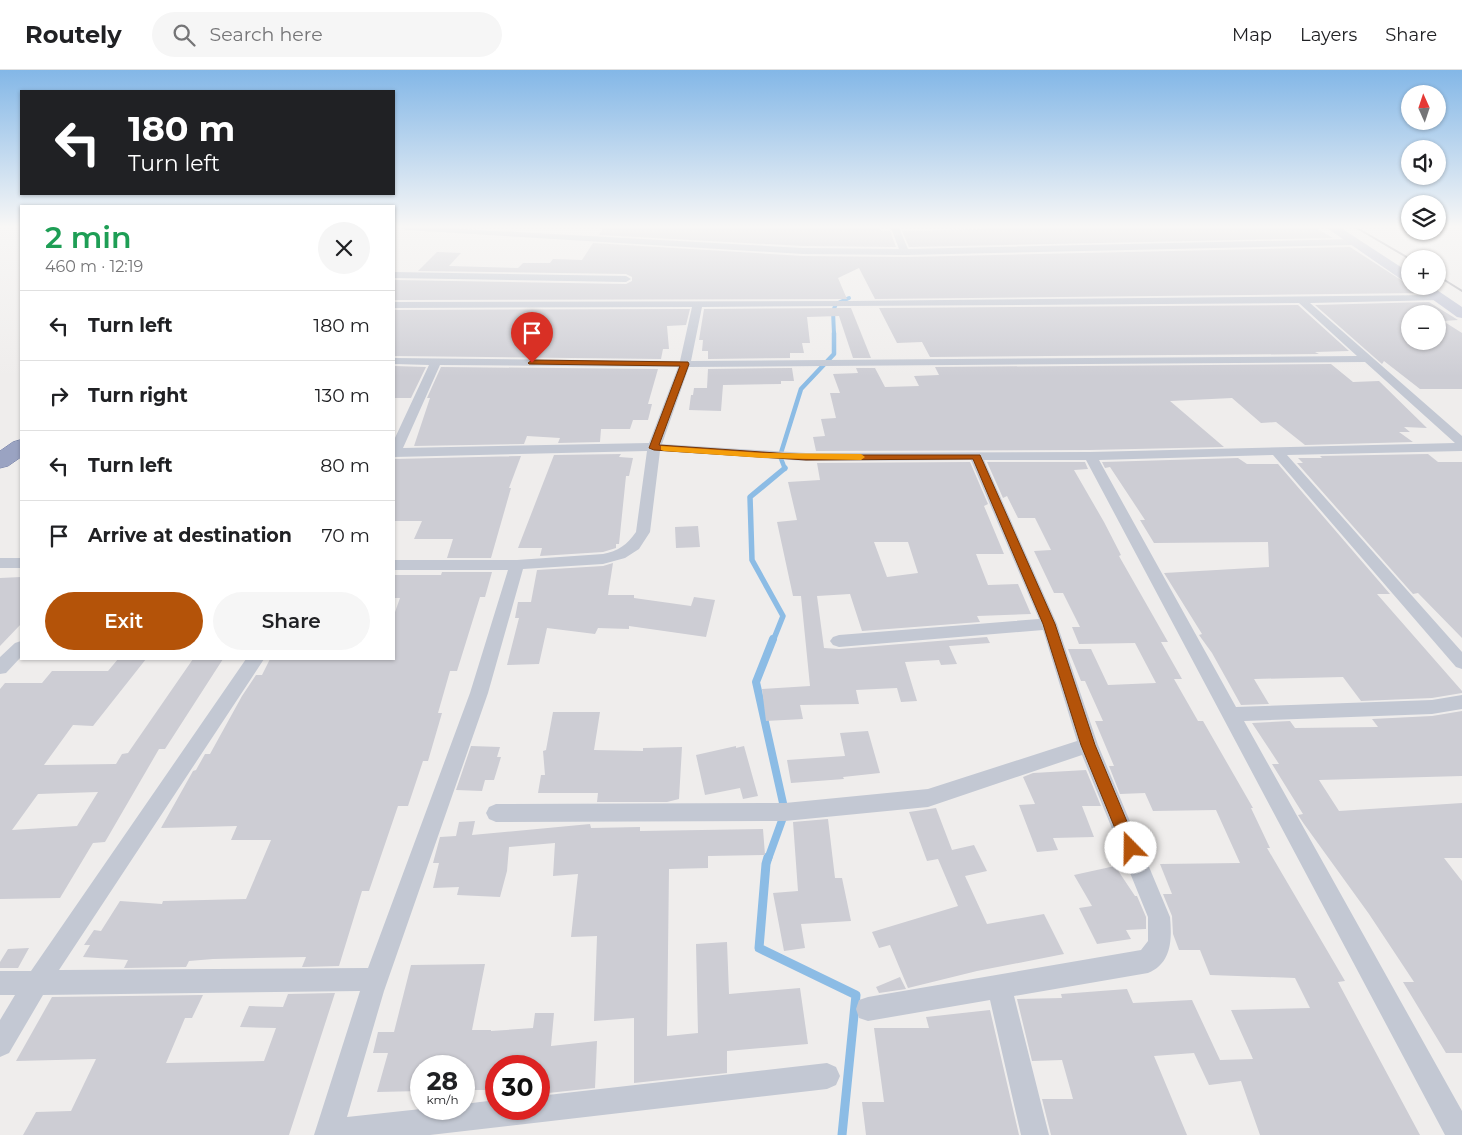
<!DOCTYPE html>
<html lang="en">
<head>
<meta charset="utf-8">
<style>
	body { margin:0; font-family:Montserrat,sans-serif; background:#f6f6f6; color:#202124; height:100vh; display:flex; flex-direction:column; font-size:19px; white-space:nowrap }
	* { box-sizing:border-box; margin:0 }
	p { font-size:16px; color:#757577 }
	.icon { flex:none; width:28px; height:28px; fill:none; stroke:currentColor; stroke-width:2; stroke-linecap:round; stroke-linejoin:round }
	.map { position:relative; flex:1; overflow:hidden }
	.side { position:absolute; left:20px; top:135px; width:375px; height:455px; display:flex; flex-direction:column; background:#fff; border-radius:0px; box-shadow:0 1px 4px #0004 }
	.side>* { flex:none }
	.top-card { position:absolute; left:20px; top:20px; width:375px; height:105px; border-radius:0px; box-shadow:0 1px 4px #0004; background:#202124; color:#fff; overflow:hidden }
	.needle { width:32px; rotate:357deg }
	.controls { position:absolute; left:1401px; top:15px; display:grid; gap:10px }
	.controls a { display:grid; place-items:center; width:45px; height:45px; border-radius:50%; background:#fff; box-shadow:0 1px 4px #0004; font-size:25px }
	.speed { position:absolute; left:410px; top:985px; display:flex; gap:10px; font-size:25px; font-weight:700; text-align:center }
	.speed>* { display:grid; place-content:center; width:65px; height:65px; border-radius:50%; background:#fff; box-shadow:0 1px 4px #0004; line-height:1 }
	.speed small { font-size:12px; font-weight:400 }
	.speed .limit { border:8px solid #d22; background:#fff; color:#111 }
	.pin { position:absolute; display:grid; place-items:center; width:42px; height:42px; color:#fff; margin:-51px -21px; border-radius:50% 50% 50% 0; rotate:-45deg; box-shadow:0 0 5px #0007 }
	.pin .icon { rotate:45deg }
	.me { position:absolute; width:55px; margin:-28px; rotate:338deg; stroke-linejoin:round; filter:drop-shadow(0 0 4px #0008) }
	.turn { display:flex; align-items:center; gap:18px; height:105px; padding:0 25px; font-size:22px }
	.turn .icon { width:65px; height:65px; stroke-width:2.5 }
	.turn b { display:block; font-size:35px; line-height:42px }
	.round { display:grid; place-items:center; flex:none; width:52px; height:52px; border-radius:26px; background:#f6f6f6 }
	.head { display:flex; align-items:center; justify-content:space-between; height:85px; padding:0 25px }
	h1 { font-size:30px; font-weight:600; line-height:38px; color:#1e9e55 }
	.primary-button { display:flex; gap:10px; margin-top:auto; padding:10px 25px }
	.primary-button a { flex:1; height:58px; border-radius:30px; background:#b45309; color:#fff; font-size:20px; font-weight:600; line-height:58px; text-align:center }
	.primary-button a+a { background:#f6f6f6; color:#202124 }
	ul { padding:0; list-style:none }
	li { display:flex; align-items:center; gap:15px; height:70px; padding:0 25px; border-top:1px solid #e0e0e0 }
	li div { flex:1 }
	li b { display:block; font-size:19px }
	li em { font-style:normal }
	header { display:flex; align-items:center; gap:30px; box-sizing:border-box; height:70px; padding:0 25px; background:#fff; border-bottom:1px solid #e0e0e0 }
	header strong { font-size:24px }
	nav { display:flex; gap:28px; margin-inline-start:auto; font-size:18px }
	.search { width:350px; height:45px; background:#f6f6f6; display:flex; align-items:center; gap:12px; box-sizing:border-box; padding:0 18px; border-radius:28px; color:#757577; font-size:19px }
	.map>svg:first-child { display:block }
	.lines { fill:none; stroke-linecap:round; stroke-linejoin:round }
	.stream-far4 { stroke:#8cbce5; stroke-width:4 }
	.stream-far3 { stroke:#8cbce5; stroke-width:4.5 }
	.stream-far2 { stroke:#8cbce5; stroke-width:5.5 }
	.stream-far1 { stroke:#8cbce5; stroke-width:8 }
	.stream { stroke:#8cbce5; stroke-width:9 }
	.building { fill:#cdcdd4; fill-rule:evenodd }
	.trunk-casing { stroke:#727da4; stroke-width:1 }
	.minor { fill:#c3c8d3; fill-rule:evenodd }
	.secondary { fill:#c0c4d5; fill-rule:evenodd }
	.trunk { fill:#9aa3c2; fill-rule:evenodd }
	.rail { stroke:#afb0b6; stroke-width:2 }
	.route { fill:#b45309; stroke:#753606 }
	.slow { fill:#f59e0b }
</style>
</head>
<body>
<header>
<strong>Routely</strong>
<div class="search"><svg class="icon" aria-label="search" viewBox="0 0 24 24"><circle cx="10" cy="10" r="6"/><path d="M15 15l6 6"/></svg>Search here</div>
<nav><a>Map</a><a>Layers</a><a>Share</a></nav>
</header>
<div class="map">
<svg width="1462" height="1065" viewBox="0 0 1462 1065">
	<rect width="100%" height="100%" fill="#efedec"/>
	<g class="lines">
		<path class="stream-far4" d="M834 264 833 241 836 234 849 228"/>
		<path class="stream-far3" d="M785 399 780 386 801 319 834 284V263"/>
		<path class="stream-far2" d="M773 571 783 546 752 490 750 427 785 398"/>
		<path class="stream-far1" d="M768 789 785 742 756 612 773 569"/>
		<path class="stream" d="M768 787 766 794 759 878 856 925 842 1065"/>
	</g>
	<path class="building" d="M603 158H879L882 161H890L896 177 803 176 599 165Z
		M984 158H1316L1333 168 909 177 902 161 986 159Z
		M593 173 803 186 905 187 1350 177 1421 223 875 229 859 198 838 208 847 229 394 230V210L626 214 632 211V207L626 204 418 201 437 182 461 183 449 196 518 198 523 193H550L553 189 582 190Z
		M1429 232 1458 250 1443 251 1462 263V319H1420L1384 291 1382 294 1315 235ZM1410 244H1438V271H1410Z
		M1298 235 1349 281 1315 282 1319 284 930 287 922 272 897 273 879 238Z
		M851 238 871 288H853L839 246 807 247 810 273H802L804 283H790V288L708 289V281H702L703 270H699L704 239Z
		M690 239 686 255 667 256 669 279H663L661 289 394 286V240Z
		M1331 294 1353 312 1379 311 1427 358 1404 357 1410 362H1399L1413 372 1305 375 1276 352 1261 353 1232 328 1170 331 1224 377 1090 380 816 381 813 367 825 366 821 349 836 348 830 323H840L833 304 858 303 856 298H875L885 317 919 316 914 306 939 305 935 297Z
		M394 296 426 297 411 328H394Z
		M441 297 658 299 648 334H652L648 350H633L630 359H601L600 372 558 373 560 368 527 366 524 374 414 376 430 328H427Z
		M792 298 794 311H781V314L723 315 721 341 689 340 691 325H693L694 318H707L708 299Z
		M621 384 619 387 633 388 629 406H626L619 474H616V478L603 482 540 486 542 478H518L554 385Z
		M1428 384 1438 392H1462V568L1418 523 1413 524 1297 393H1303L1298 388H1322L1320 386Z
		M521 386 509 418H511L491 488H447L453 469H414L422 451H394V389Z
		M1238 388 1247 394H1278L1390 524H1377L1462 621V623L1432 628 1361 631 1343 607 1254 609 1269 634 1241 635 1212 583 1199 565 1202 564 1164 503 1269 497 1268 472 1154 473 1140 450H1145L1110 397 1105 398 1102 392Z
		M970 392 988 434 984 436 1004 484H976L988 515 1018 514 1031 544 977 546 980 552 862 561 850 524 817 526 824 578 839 579 987 567 990 573 949 576 957 594 941 595 939 590 905 592 917 631 901 632 897 618 856 620 859 634 800 635 803 649 766 651 762 619 810 616 801 526H793L777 452 797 450 788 412 820 410 817 393ZM874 472H908L918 503 887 507Z
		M987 392H1085L1088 399 1074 400 1104 452 1121 485 1119 486 1168 572H1161L1182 609H1174L1198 651H1203L1253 738H1251L1270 778H1267L1345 911 1338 912 1420 1065H1260L1241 1011 1209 1015 1194 983 1154 986 1187 1065H1051L1042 1029H1073L1062 990 1032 991 1017 929 1062 928 1061 924 1127 919 1133 933 1192 930 1220 990 1253 989 1231 940 1310 938 1295 908 1210 905 1200 880H1179L1173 864 1172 846 1163 824H1172L1160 794 1240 793 1216 740 1153 741 1145 723 1120 724 1109 696H1114L1095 651H1103L1085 611H1081L1068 579H1091L1108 615 1156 613 1135 573 1079 574 1072 557H1080L1063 523H1054L1034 481 1051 480 1035 448H1018L1007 426 1003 428Z
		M698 456 700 477 676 478 675 457Z
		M613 493 608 525H634V528L691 536 694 527 715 530 706 567 629 556V559L598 558 595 564 547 558 539 594 507 595 519 548H515L518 532H531L537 500 603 496Z
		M442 502H492L485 527H480L457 601H450L438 643H442L428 691H423L408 736H398L369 821H362L339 896 302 897 306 887 213 889 189 891 186 897 124 898 128 890 83 887 90 875H84L94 860 101 861 120 831 162 834 163 831 246 829 271 770H231L237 756 161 758 193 701 196 700 205 684H210L242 626 256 605H262L270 589H353L352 590 394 589V545L400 528H394V505H441Z
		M21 507V554L0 576V508Z
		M118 589H146L93 656 73 655 44 695 116 694 122 684 128 683 193 589H223L165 679H159L105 772 93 773 60 828 0 829V619L5 613H42L52 601H108ZM98 722 77 756 12 760 38 724Z
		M1462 641V706L1319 710 1339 741 1462 733V788H1444L1462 811V983H1446L1403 912H1414L1369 844 1304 754 1298 745 1303 744 1272 694H1279L1252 653 1290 651 1295 658 1378 657 1372 649 1432 646Z
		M553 642H600L594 680 643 681V678L682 677 679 729 667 732H597L598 723H538L541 705H545L543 681 546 680Z
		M868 661 880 703 843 707 844 709 791 713 787 690 845 686 840 663Z
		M471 676 500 677 497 687H501L494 710H485L482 721 456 720Z
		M736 676V678L744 676 758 726 743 729 740 718 705 725 696 685Z
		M1086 700 1101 736H1082L1094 767 1053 768 1058 780 1037 782 1019 735 1035 734 1023 707 1033 703Z
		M936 738 952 780 974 775 987 801 965 806 987 854 1044 844 1064 884 977 901 908 918 890 875 879 878 872 862 958 836 938 789 927 791 909 742Z
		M828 749 835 808H842L851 851 801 854 805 878 784 881 773 823 798 821 793 752Z
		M475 751 472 765 590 754 591 758 640 757V761L763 759 765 785 708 786V798L669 799 667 966 698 963 696 874 727 872 729 924 800 918 808 974 727 981V1003L634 1013V948L594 951 597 866 571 867 578 804 553 806 555 773 509 777 507 801 500 827 457 825 459 817 433 818 439 793H433L440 767 456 766 459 752Z
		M1115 796 1135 826H1137L1146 847V859L1126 860 1131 869 1097 874 1079 838 1092 836 1074 805Z
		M29 878 18 898H0V892L8 879Z
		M485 894 472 960H491V961L533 958 535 943H554L551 976 597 971 595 1018 539 1024 541 998 539 996H496V1020H464V996H421V1021L377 1022 388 983H373L378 962H394L411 895Z
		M900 907 906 919 879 923 876 917Z
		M335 923 289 1065H23L36 1042 71 1041 96 989 16 991 52 927 203 925 192 948H185L166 993 264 991 276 958 240 957 249 936 283 937 288 924Z
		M990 940 1019 1065H866L862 1032H884L874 958H929L926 947Z"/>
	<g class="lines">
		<defs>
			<path id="trunk" d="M21 370V387L8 396 0 398V381L13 372Z"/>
		</defs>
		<use href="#trunk" class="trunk-casing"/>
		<path class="minor" d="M402 158H443L803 178 899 179 891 158H899L908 179 1354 169 1358 172 1354 175 905 185 803 184 406 160Z
			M394 202 626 206 631 209 626 212 394 208Z
			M1438 225 1443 228 1441 230 1310 233 1462 366V381L1287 385 1462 582V599L1456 597 1273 385 1099 390 1236 637 1432 630 1462 625V639L1432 644 1244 651 1462 1041V1065H1445L1086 390H984L1057 554 1098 675 1170 847C1172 869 1172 893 1148 903L1014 926 1049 1065H1021L990 930 868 951 859 948 856 939 859 930 868 927 1141 880 1148 871V847L1082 685 928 737 785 751 496 752 489 749 486 743 489 737 496 734 785 733 928 719 1077 671 1043 560 839 577 833 575 830 571 833 567 839 565 1039 549 971 390 806 391 660 381 650 462 639 479 625 488 603 494 523 499 488 623 384 921 347 1047 421 1039H464V1034L496 1030V1039H539V1026L827 993 836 997 840 1006 836 1015 827 1019 430 1065H314L360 921 43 925 9 983 0 987V950L15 925H0V901H31L246 589H264L59 900 368 898 470 623 508 500H394V490H517L603 484C618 481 627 475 636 462L647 381 394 387V370L429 295 394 294V288L680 291 692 237 394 238V232L850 231ZM1299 233 1357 286 691 291 702 237ZM1365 292 1455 373 1090 382 806 383 662 374 689 297ZM440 295 678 297 649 373 403 378Z
			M0 488H21V498H0Z
			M21 571V587L6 603 0 604V587L15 573Z"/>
		<path class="secondary" d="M1327 158H1341L1410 203V213L1405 212Z
			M1414 216H1431L1462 237V248L1457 247Z"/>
		<use href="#trunk" class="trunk"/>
		<path class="rail" d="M1357 158 1410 189
			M1438 206 1462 221"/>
	</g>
	<linearGradient id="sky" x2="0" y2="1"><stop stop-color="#83b7e7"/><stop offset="0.51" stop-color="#f8f7f6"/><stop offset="1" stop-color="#f8f7f6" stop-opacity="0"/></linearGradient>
	<rect width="1462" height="307" fill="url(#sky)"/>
	<path class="route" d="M532 290 688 292 689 294 659 375 806 385H980L1055 554 1095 675 1138 778 1136 783 1131 785 1125 783 1123 778 1081 675 1043 554 973 389 806 390 654 380 649 378 680 296 529 294 528 293Z"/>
	<path class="slow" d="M661 376 763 383 861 384 865 387 861 390 763 388 664 381 661 380Z"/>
</svg>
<div class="controls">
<a><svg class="needle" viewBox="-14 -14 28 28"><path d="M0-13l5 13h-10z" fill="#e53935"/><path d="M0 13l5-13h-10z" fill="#757577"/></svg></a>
<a><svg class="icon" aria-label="sound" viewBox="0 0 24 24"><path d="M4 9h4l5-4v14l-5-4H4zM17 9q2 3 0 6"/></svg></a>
<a><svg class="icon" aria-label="layers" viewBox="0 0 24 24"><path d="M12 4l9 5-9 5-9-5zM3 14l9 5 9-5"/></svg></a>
<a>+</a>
<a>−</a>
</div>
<div class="speed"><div>28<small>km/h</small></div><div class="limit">30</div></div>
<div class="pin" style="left:532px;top:293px;background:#d93025"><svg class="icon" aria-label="arrive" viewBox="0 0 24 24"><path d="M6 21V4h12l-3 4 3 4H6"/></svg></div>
<svg class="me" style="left:1131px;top:778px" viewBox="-20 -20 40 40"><circle r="19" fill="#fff"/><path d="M0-13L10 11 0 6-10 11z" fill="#b45309"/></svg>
<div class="top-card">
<div class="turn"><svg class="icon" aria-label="left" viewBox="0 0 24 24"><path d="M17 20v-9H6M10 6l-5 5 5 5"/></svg><div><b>180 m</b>Turn left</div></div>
</div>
<section class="side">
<div class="head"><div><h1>2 min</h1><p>460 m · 12:19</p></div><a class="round"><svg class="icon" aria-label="close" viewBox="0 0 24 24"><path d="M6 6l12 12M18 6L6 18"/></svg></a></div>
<ul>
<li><svg class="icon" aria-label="left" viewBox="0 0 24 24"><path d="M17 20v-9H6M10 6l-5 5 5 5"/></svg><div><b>Turn left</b></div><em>180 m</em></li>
<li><svg class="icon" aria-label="right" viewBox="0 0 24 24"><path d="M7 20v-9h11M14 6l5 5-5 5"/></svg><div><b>Turn right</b></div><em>130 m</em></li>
<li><svg class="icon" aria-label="left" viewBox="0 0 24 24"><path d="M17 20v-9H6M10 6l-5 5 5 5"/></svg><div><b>Turn left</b></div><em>80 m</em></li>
<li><svg class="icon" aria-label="arrive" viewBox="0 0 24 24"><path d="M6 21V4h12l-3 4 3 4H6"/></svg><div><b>Arrive at destination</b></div><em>70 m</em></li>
</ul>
<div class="primary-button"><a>Exit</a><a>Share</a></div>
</section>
</div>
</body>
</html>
